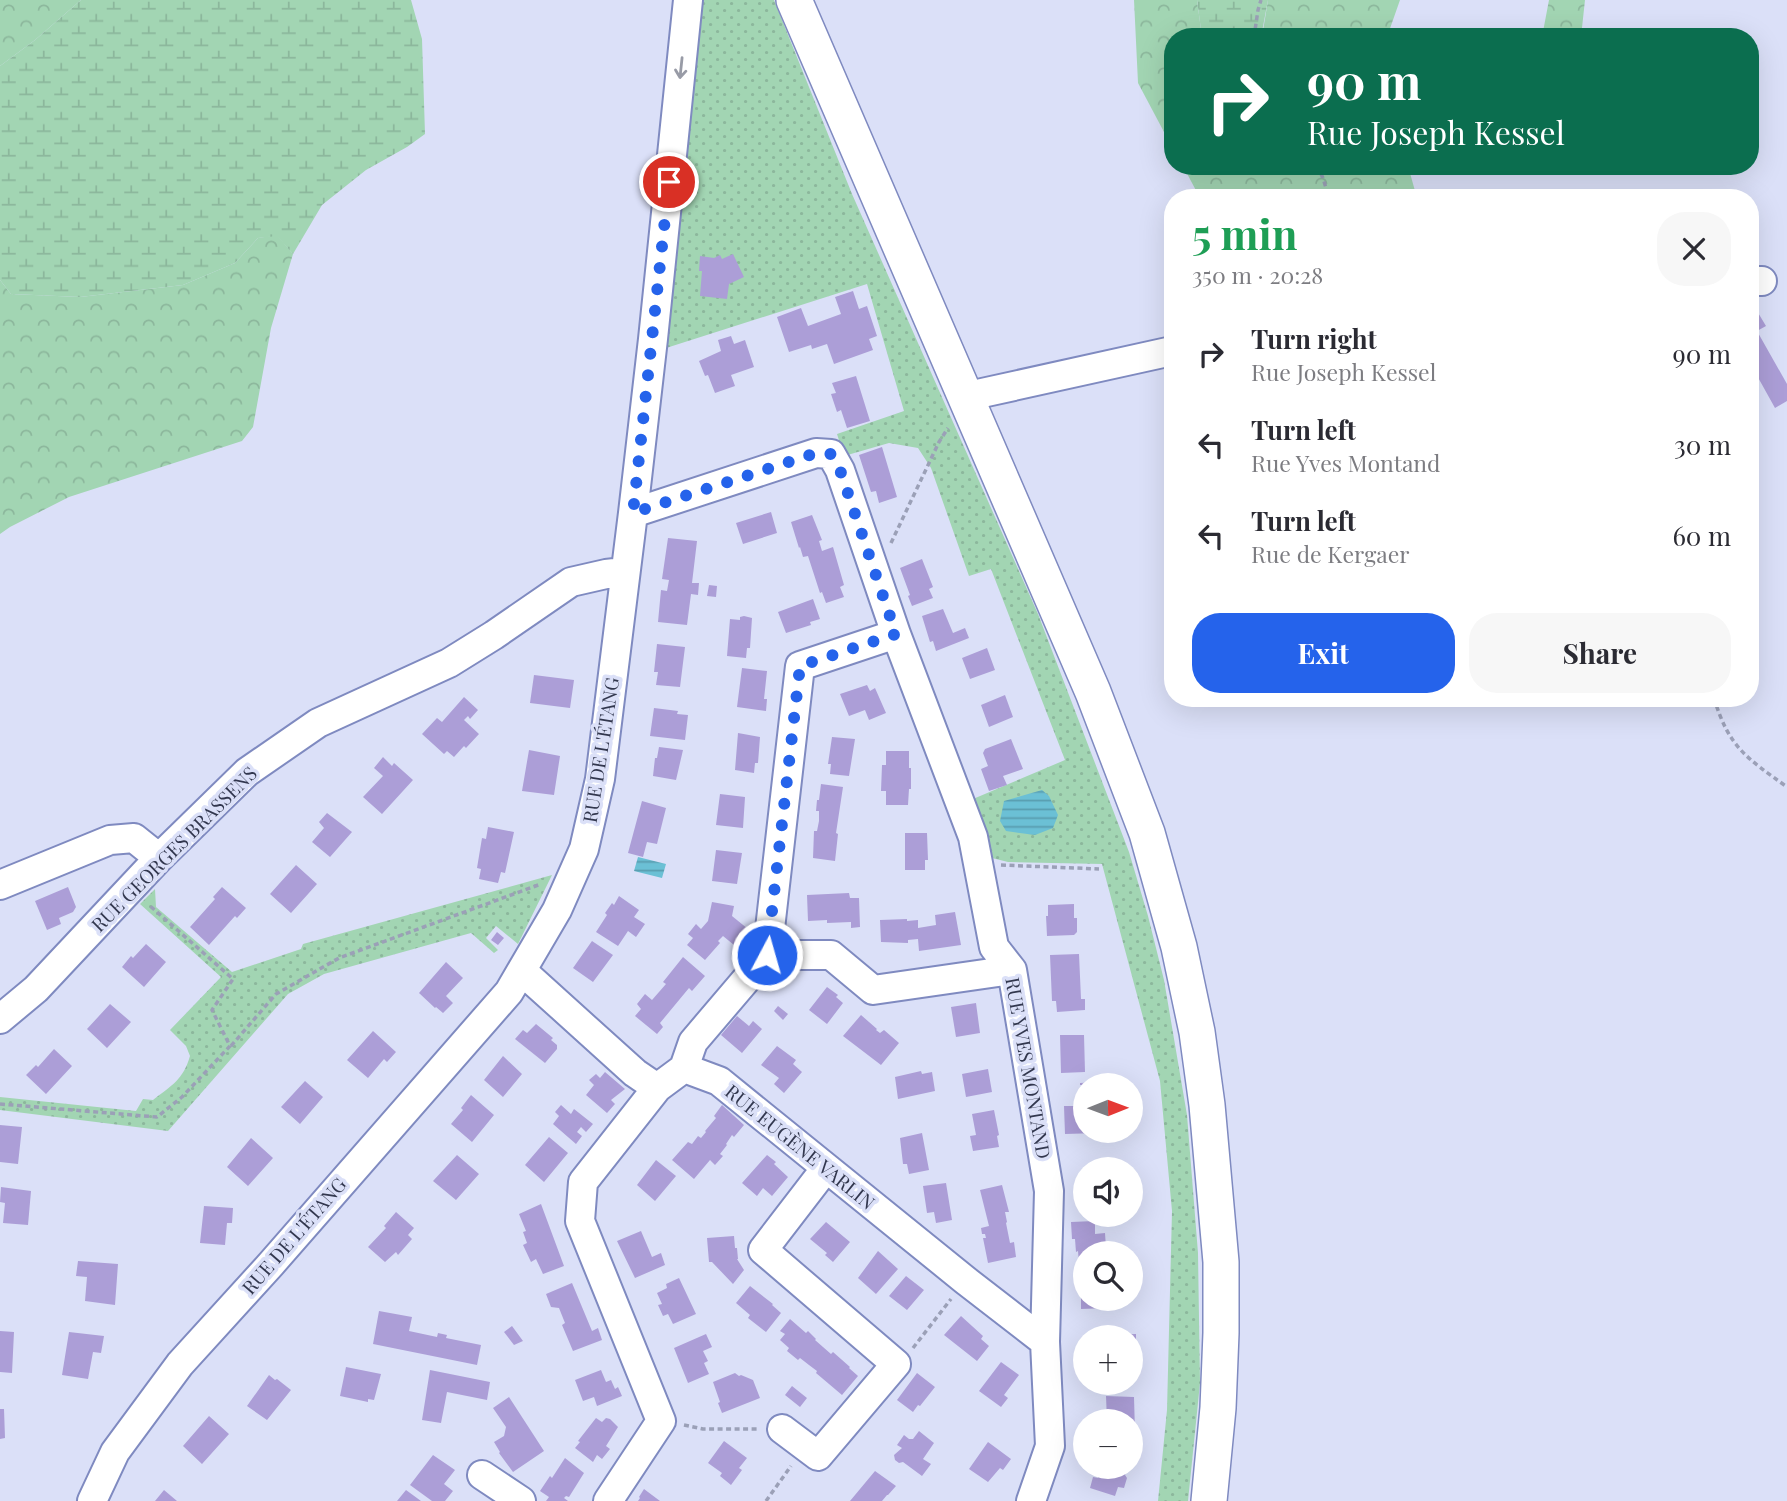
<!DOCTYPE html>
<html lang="en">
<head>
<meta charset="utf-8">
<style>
	body { margin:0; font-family:"Playfair Display",serif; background:#f7f7f7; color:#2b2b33; height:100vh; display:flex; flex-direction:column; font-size:26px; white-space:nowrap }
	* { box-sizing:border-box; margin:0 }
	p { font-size:23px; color:#7c7c81 }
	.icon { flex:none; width:38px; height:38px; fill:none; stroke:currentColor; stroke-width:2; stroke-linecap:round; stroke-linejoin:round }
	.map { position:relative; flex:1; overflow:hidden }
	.drawer { position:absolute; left:1164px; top:189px; width:595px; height:518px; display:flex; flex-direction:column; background:#fff; border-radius:28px; box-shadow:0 7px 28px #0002 }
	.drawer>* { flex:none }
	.guide { position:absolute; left:1164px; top:28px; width:595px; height:147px; border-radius:28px; box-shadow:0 7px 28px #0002; background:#0b6e4f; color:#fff; overflow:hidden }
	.needle { width:46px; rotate:89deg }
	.tools { position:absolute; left:1073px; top:1073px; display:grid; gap:14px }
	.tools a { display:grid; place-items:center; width:70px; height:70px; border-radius:50%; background:#fff; box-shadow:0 7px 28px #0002; font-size:35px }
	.pin { position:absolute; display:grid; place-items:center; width:60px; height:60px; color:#fff; margin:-30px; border:4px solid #fff; border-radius:50%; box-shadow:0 2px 7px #0007 }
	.me { position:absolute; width:77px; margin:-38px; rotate:6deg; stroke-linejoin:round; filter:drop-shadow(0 0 5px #0008) }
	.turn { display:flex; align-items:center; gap:24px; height:147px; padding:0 28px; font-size:32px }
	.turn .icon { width:91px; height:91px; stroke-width:2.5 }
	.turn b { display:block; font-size:49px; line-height:60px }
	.round { display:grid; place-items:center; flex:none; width:74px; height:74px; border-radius:28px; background:#f7f7f7 }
	.head { display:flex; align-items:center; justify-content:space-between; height:119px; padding:0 28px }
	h1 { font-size:42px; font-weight:700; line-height:52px; color:#1e9e55 }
	.button { display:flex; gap:14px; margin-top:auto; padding:14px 28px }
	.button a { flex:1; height:80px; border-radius:28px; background:#2563eb; color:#fff; font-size:28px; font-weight:700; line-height:80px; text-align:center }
	.button a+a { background:#f7f7f7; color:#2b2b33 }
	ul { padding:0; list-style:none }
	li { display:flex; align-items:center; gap:21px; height:91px; padding:0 28px }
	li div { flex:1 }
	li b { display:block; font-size:26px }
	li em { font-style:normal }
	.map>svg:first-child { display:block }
	.grass { fill:url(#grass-dots) }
	.forest { fill:url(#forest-crowns) }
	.wetland { fill:url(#wetland-marsh) }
	.water { fill:url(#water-rules) }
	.building { fill:#ac9ed7 }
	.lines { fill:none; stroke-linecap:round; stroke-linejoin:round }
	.minor-casing { stroke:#7f8ac0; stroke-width:32 }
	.major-casing { stroke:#7f8ac0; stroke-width:38 }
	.path { stroke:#9ba0b7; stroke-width:3.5; stroke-dasharray:5 3.5; stroke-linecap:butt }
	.minor { stroke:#fff; stroke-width:28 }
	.major { stroke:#fff; stroke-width:35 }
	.oneway { stroke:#989ba6 }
	.route { stroke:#2563eb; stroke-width:12; stroke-dasharray:0 21.6 }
	.labels { text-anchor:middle; stroke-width:7; stroke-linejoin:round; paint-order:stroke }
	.street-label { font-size:19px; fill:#32374e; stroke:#dbe0f8 }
</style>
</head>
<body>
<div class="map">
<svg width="1787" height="1501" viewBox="0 0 1787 1501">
	<defs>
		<pattern id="grass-dots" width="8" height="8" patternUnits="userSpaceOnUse" patternTransform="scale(1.75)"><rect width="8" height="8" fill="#a2d5b3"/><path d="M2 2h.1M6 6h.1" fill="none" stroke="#8cb79c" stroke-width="1.8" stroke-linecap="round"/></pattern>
		<pattern id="forest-crowns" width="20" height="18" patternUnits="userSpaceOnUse" patternTransform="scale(1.75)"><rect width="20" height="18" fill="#a2d5b3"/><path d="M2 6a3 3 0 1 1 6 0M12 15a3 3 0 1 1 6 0" fill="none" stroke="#8cb79c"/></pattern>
		<pattern id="wetland-marsh" width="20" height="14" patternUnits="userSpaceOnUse" patternTransform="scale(1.75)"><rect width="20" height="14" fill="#a2d5b3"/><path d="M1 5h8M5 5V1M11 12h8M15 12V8" fill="none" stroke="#8cb79c"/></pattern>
		<pattern id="water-rules" width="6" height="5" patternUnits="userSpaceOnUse" patternTransform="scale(1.75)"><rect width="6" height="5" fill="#6bc0d5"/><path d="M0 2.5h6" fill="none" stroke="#599daf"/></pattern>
	</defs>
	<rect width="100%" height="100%" fill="#dbe0f8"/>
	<path class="grass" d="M695 0H774L852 194 1038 614 1129 852 1148 916 1164 980 1187 1115 1198 1253 1200 1383 1188 1501H1158L1167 1410 1172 1211 1160 1081 1102 864 1008 862 992 858 973 799 1065 760 991 569 969 576 931 468 918 448 889 443 844 456 837 434 904 411 867 284 663 349Z
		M552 875 518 944 496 926 486 938 498 950 494 953 471 933 324 974 288 994 168 1131 0 1110V1097L136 1111 143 1099 153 1100C172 1085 183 1080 190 1056L186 1046 170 1030 221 977 140 904 155 889 156 907 232 972 301 949 303 944Z"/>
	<path class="forest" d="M0 0H81L35 40 0 66Z
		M1134 0H1197L1202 37H1172V147L1138 83Z
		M1268 0H1400L1387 37H1262Z
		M1549 0H1585L1581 37H1542Z
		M1183 166H1408L1417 198H1200Z
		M277 235 293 254 271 328 253 427 242 441 69 497 10 527 0 534V280L11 294 80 297 183 285 235 263 258 238Z"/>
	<path class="wetland" d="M81 0H411L422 39 425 134 407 147 366 170 322 205 293 254 277 236 258 238 235 263 183 285 80 297 11 294 0 280V66L35 40Z
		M1197 0H1268L1261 37H1202Z"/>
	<path class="water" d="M1042 790 1049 796 1058 815 1053 828 1035 835 1006 831 1000 821 1004 801Z
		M638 857 666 864 662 878 634 871Z"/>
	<path class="building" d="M733 254 744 277 729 284 727 299 700 296 702 271H699L700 256 714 258 720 255 722 259Z
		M853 291 859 309 867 306 877 336 869 339 873 350 834 364 827 344 812 349 811 345 789 352 777 317 801 308 808 326 841 314 835 297Z
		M1757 311 1766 326 1757 331 1787 384V401L1775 408 1750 363V315Z
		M731 336 734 344 745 340 754 367 731 375 735 386 715 393 708 375 705 376 699 361 721 351 718 340Z
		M856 376 870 421 847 428 841 410 837 412 831 394 836 393 832 383Z
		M882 447 897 497 879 503 876 491 871 492 859 455Z
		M771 512 777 533 743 544 736 523Z
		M812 515 822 540 819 541 822 551 833 547 844 585 840 587 844 597 826 603 822 592 820 593 808 556 803 557 800 547 799 548 791 522Z
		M668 538 697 541 692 583H699L698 595 691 594 687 625 658 622 661 590 667 591 669 580 662 579Z
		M922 559 933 587 929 589 933 598 912 606 908 596 910 595 900 568Z
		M709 585 717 586 716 597 707 596Z
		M813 599 820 619 810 622 811 625 786 633 778 612Z
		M943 609 953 633 965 628 969 638 936 651 933 641 930 642 922 616Z
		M744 616 752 618 750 648H747L746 658 727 656 730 619 740 620V617Z
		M657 644 685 647 680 687 656 685 658 672H654Z
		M987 648 995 670 970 679 962 658Z
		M742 668 767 671 764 699H767L766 711 737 707Z
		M534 675 574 680 570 708 530 703Z
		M867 685 870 691 875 688 886 713 869 720 865 710 849 716 840 694Z
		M1005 695 1013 717 989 727 981 705Z
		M464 697 478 710 470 719 468 716 464 720 479 734 466 748 464 746 454 757 447 751 444 754 422 734 437 718 442 722Z
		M654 708 678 711 677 714 688 715 685 740 650 736Z
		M738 733 760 737 758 763H755L754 773 735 770Z
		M832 737 855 739 849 776 830 774 831 764H828Z
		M1011 739 1023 769 1003 776 1007 785 989 791 981 769 988 766 983 753 985 749Z
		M659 747 683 750 676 780 653 776 655 758H657Z
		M529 750 560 756 554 795 522 791Z
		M886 751H909V768H911V789H909L908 805H886V791H881L882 765H886Z
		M383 757 392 766 394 763 413 780 382 814 363 797 383 776 374 768Z
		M821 784 843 787 836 833 838 834 835 861 813 858 814 831H817L819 821V811H816L817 800H819Z
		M720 794 745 797 743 828 716 825Z
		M642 801 666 808 657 844 647 842 643 857 628 853Z
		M327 813 352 832 330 857 312 842 324 828 319 822Z
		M488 827 514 832 505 873 501 872 498 883 479 879 481 869 477 868 482 838 486 839Z
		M905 833H927L928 860H925V870H905Z
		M716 850 742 853 737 884 712 881Z
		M296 865 317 884 291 913 270 894Z
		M68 887 76 907 73 912 59 918 61 924 47 930 35 901Z
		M222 887 246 908 237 918 235 916 209 945 190 927 215 899 213 897Z
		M849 893 850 898H859L860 927 851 928V922L827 923V920L808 921 807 895Z
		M619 896 639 910 634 917 645 924 636 937 628 931 618 946 596 932 607 915 605 913 612 903 614 905Z
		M712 902 734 906 732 916 748 929 734 945 723 936 718 941 720 943 705 960 687 945 693 938 688 934 696 924 701 929 708 921Z
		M1074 904V918H1077V932L1074 935 1047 936 1046 916H1048V905Z
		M955 912 961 945 919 951 918 939 908 940V943L881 942 880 920 907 919V921L918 920V928L936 925 935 915Z
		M497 932 504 938 498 945 491 940Z
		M592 941 613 955 593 982 573 968Z
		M146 944 166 962 144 987 122 967 131 956 133 958Z
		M1079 954 1081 999H1085V1010L1057 1012 1056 1001H1052L1050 955Z
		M683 957 705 976 692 991 689 988 660 1023 663 1027 657 1034 635 1016 641 1009 637 1004 645 994 652 1000 666 984 663 982Z
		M446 962 463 978 446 996 453 1003 443 1013 436 1007 435 1008 419 993Z
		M827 987 838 995 836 997 843 1003 827 1024 809 1010Z
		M976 1003 980 1033 956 1037 951 1007Z
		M110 1004 131 1022 107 1048 87 1029Z
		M778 1006 788 1014 783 1020 774 1011Z
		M861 1015 877 1029 876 1030 880 1033 884 1030 899 1043 881 1065 843 1036Z
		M737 1016 749 1026 753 1021 762 1029 742 1053 721 1035Z
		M536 1024 553 1038 551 1040 557 1045V1049L545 1063 515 1039 523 1030 527 1033Z
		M373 1031 396 1052 387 1062 384 1059 368 1078 347 1060Z
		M1060 1035H1084L1085 1072 1061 1073Z
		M777 1046 796 1060 793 1064 802 1072 784 1093 774 1084 779 1078 761 1065Z
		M54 1049 72 1066 46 1094 26 1075 36 1065 38 1067Z
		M503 1056 522 1074 503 1097 484 1080Z
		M988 1069 992 1092 966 1097 962 1074Z
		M921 1071 922 1074 932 1072 935 1091 898 1099 895 1077Z
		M605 1072 625 1089 611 1100 615 1104 607 1113 586 1095 594 1085 589 1080 596 1074 600 1078Z
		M305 1081 323 1097 300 1124 281 1107Z
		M1118 1081V1085H1080V1083Z
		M471 1095 494 1115 472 1142 451 1124 463 1110 461 1108Z
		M1076 1101H1085V1130H1098V1133L1065 1134 1064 1106H1076Z
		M561 1105 571 1114 574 1109 593 1124 586 1132 581 1127 577 1132 582 1136 576 1144 553 1124 559 1116 555 1112Z
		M722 1105 744 1125 734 1137 732 1135 726 1144 727 1145 720 1154 723 1156 715 1165 710 1160 694 1179 672 1160 688 1142 692 1144 698 1136 701 1138 706 1132 705 1131 716 1118 714 1116Z
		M994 1110 999 1135 997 1136 999 1147 973 1151 970 1136 976 1135 972 1114Z
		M0 1125 22 1127 18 1164 0 1162Z
		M922 1133 929 1170 909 1174 907 1164H903L900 1138Z
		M549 1137 568 1153 544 1182 525 1165Z
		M251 1138 273 1158 248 1186 227 1167Z
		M457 1155 479 1174 456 1200 433 1181Z
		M767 1155 776 1162 774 1164 788 1177 772 1196 763 1188 757 1196 742 1183Z
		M656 1160 676 1176 655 1201 637 1185Z
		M1085 1168V1206H1081L1080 1194H1083L1082 1169Z
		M946 1183 952 1220 936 1223 934 1212 927 1213 923 1186Z
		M1002 1185 1009 1212H1005L1007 1222 1006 1223 1010 1243 1014 1242 1016 1257 988 1263 983 1238H986L985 1234H982L981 1228 989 1226 980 1190Z
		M1 1187 31 1191 28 1225 3 1223 5 1203 0 1202Z
		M541 1204 564 1266 543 1274 536 1259 531 1262 523 1245 527 1243 523 1232 526 1231 519 1214Z
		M204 1206 233 1208 232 1223H227L225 1245 200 1243Z
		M396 1212 414 1228 408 1235 412 1239 398 1255 396 1252 385 1262 368 1247 386 1228 384 1226Z
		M1095 1221V1234L1105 1233 1106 1248H1114V1253H1085V1263H1079L1078 1251 1076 1252 1075 1239H1072L1071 1222Z
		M826 1222 850 1242 833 1262 825 1255 827 1253 810 1239Z
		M641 1231 652 1257 661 1253 665 1265 635 1278 617 1241Z
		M734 1236 735 1248H737L738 1259H737L744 1270 733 1284 712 1262H709L707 1238Z
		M878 1251 898 1269 876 1294 858 1278Z
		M78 1261 118 1264 115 1305 85 1301 87 1277 76 1276Z
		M906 1276 924 1290 907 1310 889 1296Z
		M679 1278 696 1314 673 1324 668 1314 663 1316 658 1305 662 1304 657 1293 667 1288 666 1284Z
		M572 1283 592 1331 598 1328 602 1340 573 1351 562 1325 565 1323 559 1308 551 1307 546 1294Z
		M750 1286 773 1304 772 1305 781 1313 766 1332 748 1318 750 1315 736 1303Z
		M1081 1286H1085V1298H1107L1108 1308 1081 1309Z
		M379 1311 412 1317 409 1331 437 1337 438 1333 447 1335 446 1338 481 1345 477 1365 373 1344Z
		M961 1316 983 1336 981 1339 989 1346 977 1361 944 1335Z
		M790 1319 806 1333 808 1331 816 1339 815 1340 831 1354 833 1352 850 1367 849 1368 858 1376 842 1395 816 1373 817 1371 809 1365 800 1358 798 1360 787 1351 789 1348 780 1340 785 1334 780 1331Z
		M512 1326 523 1341 514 1345 504 1332Z
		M0 1331 14 1332 12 1373 0 1372Z
		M69 1332 104 1336 101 1353 93 1352 88 1379 62 1375Z
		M706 1334 712 1347 703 1351 708 1361 704 1363 709 1374 688 1383 674 1348Z
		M1136 1334V1353L1130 1354V1337H1109L1108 1335Z
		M1001 1362 1019 1375 1004 1395 1008 1398 1001 1407 979 1391Z
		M346 1367 381 1374 374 1400 368 1399V1402L340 1396Z
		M430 1370 490 1382 487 1400 447 1392 441 1423 422 1420Z
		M601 1370 606 1382 611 1380 615 1389 618 1387 622 1396 597 1406 594 1397 583 1401 575 1380Z
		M735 1373 739 1376 741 1375 753 1380 760 1398 722 1413 718 1403 720 1402 713 1382Z
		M917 1373 935 1387 920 1406 918 1405 913 1412 897 1400Z
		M269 1375 275 1380 277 1379 291 1390 267 1420 247 1406Z
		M792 1386 807 1398 800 1407 785 1395Z
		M1106 1396 1134 1397 1135 1433H1130V1421H1107Z
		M509 1397 544 1451 513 1472 499 1453 500 1452 494 1442 504 1436 506 1427 493 1408Z
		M0 1409H4L5 1438 0 1439Z
		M209 1416 229 1434 202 1464 183 1446Z
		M596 1418 602 1422 606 1418 610 1419 618 1427 606 1446 610 1449 602 1459 597 1455 593 1462 575 1448 580 1442 578 1441Z
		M919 1431 934 1443 923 1459 931 1464 922 1476 903 1462 899 1463 895 1460 894 1455 902 1448 897 1445 904 1435 909 1439H913Z
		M724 1441 747 1458 739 1468 742 1470 731 1485 720 1476 722 1473 708 1463Z
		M988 1442 1011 1459 1003 1470 1000 1468 988 1482 969 1469Z
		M433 1455 455 1470 444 1484 453 1491 445 1501H432L410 1485Z
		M565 1458 584 1473 569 1497 566 1496 564 1498 568 1501H546L549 1497 540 1491 550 1476 552 1478Z
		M1102 1466H1128L1125 1475 1127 1478 1124 1488 1118 1487 1115 1496 1090 1488 1093 1477 1098 1478Z
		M875 1471 896 1486 888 1495H887L882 1501H850Z
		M644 1489 660 1501H638L640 1498 639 1497Z
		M164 1490 177 1501H155Z
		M406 1490 421 1501H397Z"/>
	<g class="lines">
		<defs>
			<path id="minor" d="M1750 281H1762
				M966 400 982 393 1172 351
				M633 513 816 453 831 454 840 470 896 634 973 837 994 947 1012 970 1049 1191 1045 1342 1050 1446 1031 1501
				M0 885 110 840 134 838 159 858
				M767 955 800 666 896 634
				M522 971 635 1073 657 1088 684 1068 719 1081 965 1280 1045 1342
				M0 1019 36 989 159 858 247 772 318 723 449 663 494 635 571 582 606 574 624 572
				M684 1068 693 1042 767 955H831L873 990 1012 970
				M782 1429 818 1456 896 1364 763 1250 826 1168
				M482 1475 521 1501
				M92 1501 115 1452 180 1364 271 1264 509 992 557 910 584 849 600 779 633 513 653 339 688 0
				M608 1501 661 1421 580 1221 583 1182 657 1088"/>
			<path id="major" d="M794 0 1093 692 1147 833 1179 947 1197 1032 1207 1105 1221 1262V1333L1218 1408 1209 1501"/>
		</defs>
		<use href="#minor" class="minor-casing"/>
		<use href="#major" class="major-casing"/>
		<path class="path" d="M1254 37 1258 10 1261 0
			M1317 166 1323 178 1329 198
			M891 543 939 442 948 428
			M1714 698C1729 748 1747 758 1787 787
			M1001 865 1099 869
			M231 1046 276 994 339 958 541 884
			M0 1104 157 1117 182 1097 230 1046 212 1010 233 979 149 905
			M913 1348 951 1299
			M684 1425 703 1429H760
			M766 1501 791 1466"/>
		<use href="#minor" class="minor"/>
		<use href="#major" class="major"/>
	</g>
	<defs><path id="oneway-shaft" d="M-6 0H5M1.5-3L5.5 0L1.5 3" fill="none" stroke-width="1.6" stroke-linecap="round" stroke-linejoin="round" transform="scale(1.75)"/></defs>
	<use class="oneway" href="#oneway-shaft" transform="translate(681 68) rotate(96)"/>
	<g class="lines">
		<path class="route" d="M669 182 633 513 816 453 831 454 840 470 896 634 800 666 767 955"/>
	</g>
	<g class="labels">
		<g class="street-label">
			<text transform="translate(601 750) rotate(-81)" y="7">RUE DE L'ÉTANG</text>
			<text transform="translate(174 849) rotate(-45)" y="7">RUE GEORGES BRASSENS</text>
			<text transform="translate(1028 1068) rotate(80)" y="7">RUE YVES MONTAND</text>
			<text transform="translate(800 1147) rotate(39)" y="7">RUE EUGÈNE VARLIN</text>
			<text transform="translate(294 1236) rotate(-49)" y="7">RUE DE L'ÉTANG</text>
		</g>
	</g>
</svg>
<div class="tools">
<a><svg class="needle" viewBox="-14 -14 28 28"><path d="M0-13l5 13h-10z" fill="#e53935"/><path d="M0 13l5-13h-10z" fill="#7c7c81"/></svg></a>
<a><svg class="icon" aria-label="sound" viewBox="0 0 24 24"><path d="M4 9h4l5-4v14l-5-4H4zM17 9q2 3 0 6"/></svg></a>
<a><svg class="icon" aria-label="search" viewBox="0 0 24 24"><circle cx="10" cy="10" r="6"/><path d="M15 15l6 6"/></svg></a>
<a>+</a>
<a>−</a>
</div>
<div class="pin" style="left:669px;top:182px;background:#d93025"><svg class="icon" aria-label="arrive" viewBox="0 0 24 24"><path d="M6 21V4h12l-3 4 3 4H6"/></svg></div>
<svg class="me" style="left:767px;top:955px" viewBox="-20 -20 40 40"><circle r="17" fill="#2563eb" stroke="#fff" stroke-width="3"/><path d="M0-11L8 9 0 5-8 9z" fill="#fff"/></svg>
<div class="guide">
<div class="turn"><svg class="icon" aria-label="right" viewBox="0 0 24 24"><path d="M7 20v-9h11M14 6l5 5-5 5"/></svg><div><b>90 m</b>Rue Joseph Kessel</div></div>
</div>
<section class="drawer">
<div class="head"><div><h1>5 min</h1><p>350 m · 20:28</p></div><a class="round"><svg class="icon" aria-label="close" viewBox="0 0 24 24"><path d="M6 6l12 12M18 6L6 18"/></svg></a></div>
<ul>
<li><svg class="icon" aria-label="right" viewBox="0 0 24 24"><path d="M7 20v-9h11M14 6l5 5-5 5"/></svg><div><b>Turn right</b><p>Rue Joseph Kessel</p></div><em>90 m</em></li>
<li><svg class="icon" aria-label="left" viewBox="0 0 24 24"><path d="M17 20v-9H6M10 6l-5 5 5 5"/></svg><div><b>Turn left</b><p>Rue Yves Montand</p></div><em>30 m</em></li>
<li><svg class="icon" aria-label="left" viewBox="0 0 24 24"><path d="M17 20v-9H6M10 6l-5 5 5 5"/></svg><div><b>Turn left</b><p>Rue de Kergaer</p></div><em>60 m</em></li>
</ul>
<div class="button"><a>Exit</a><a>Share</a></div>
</section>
</div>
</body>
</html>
